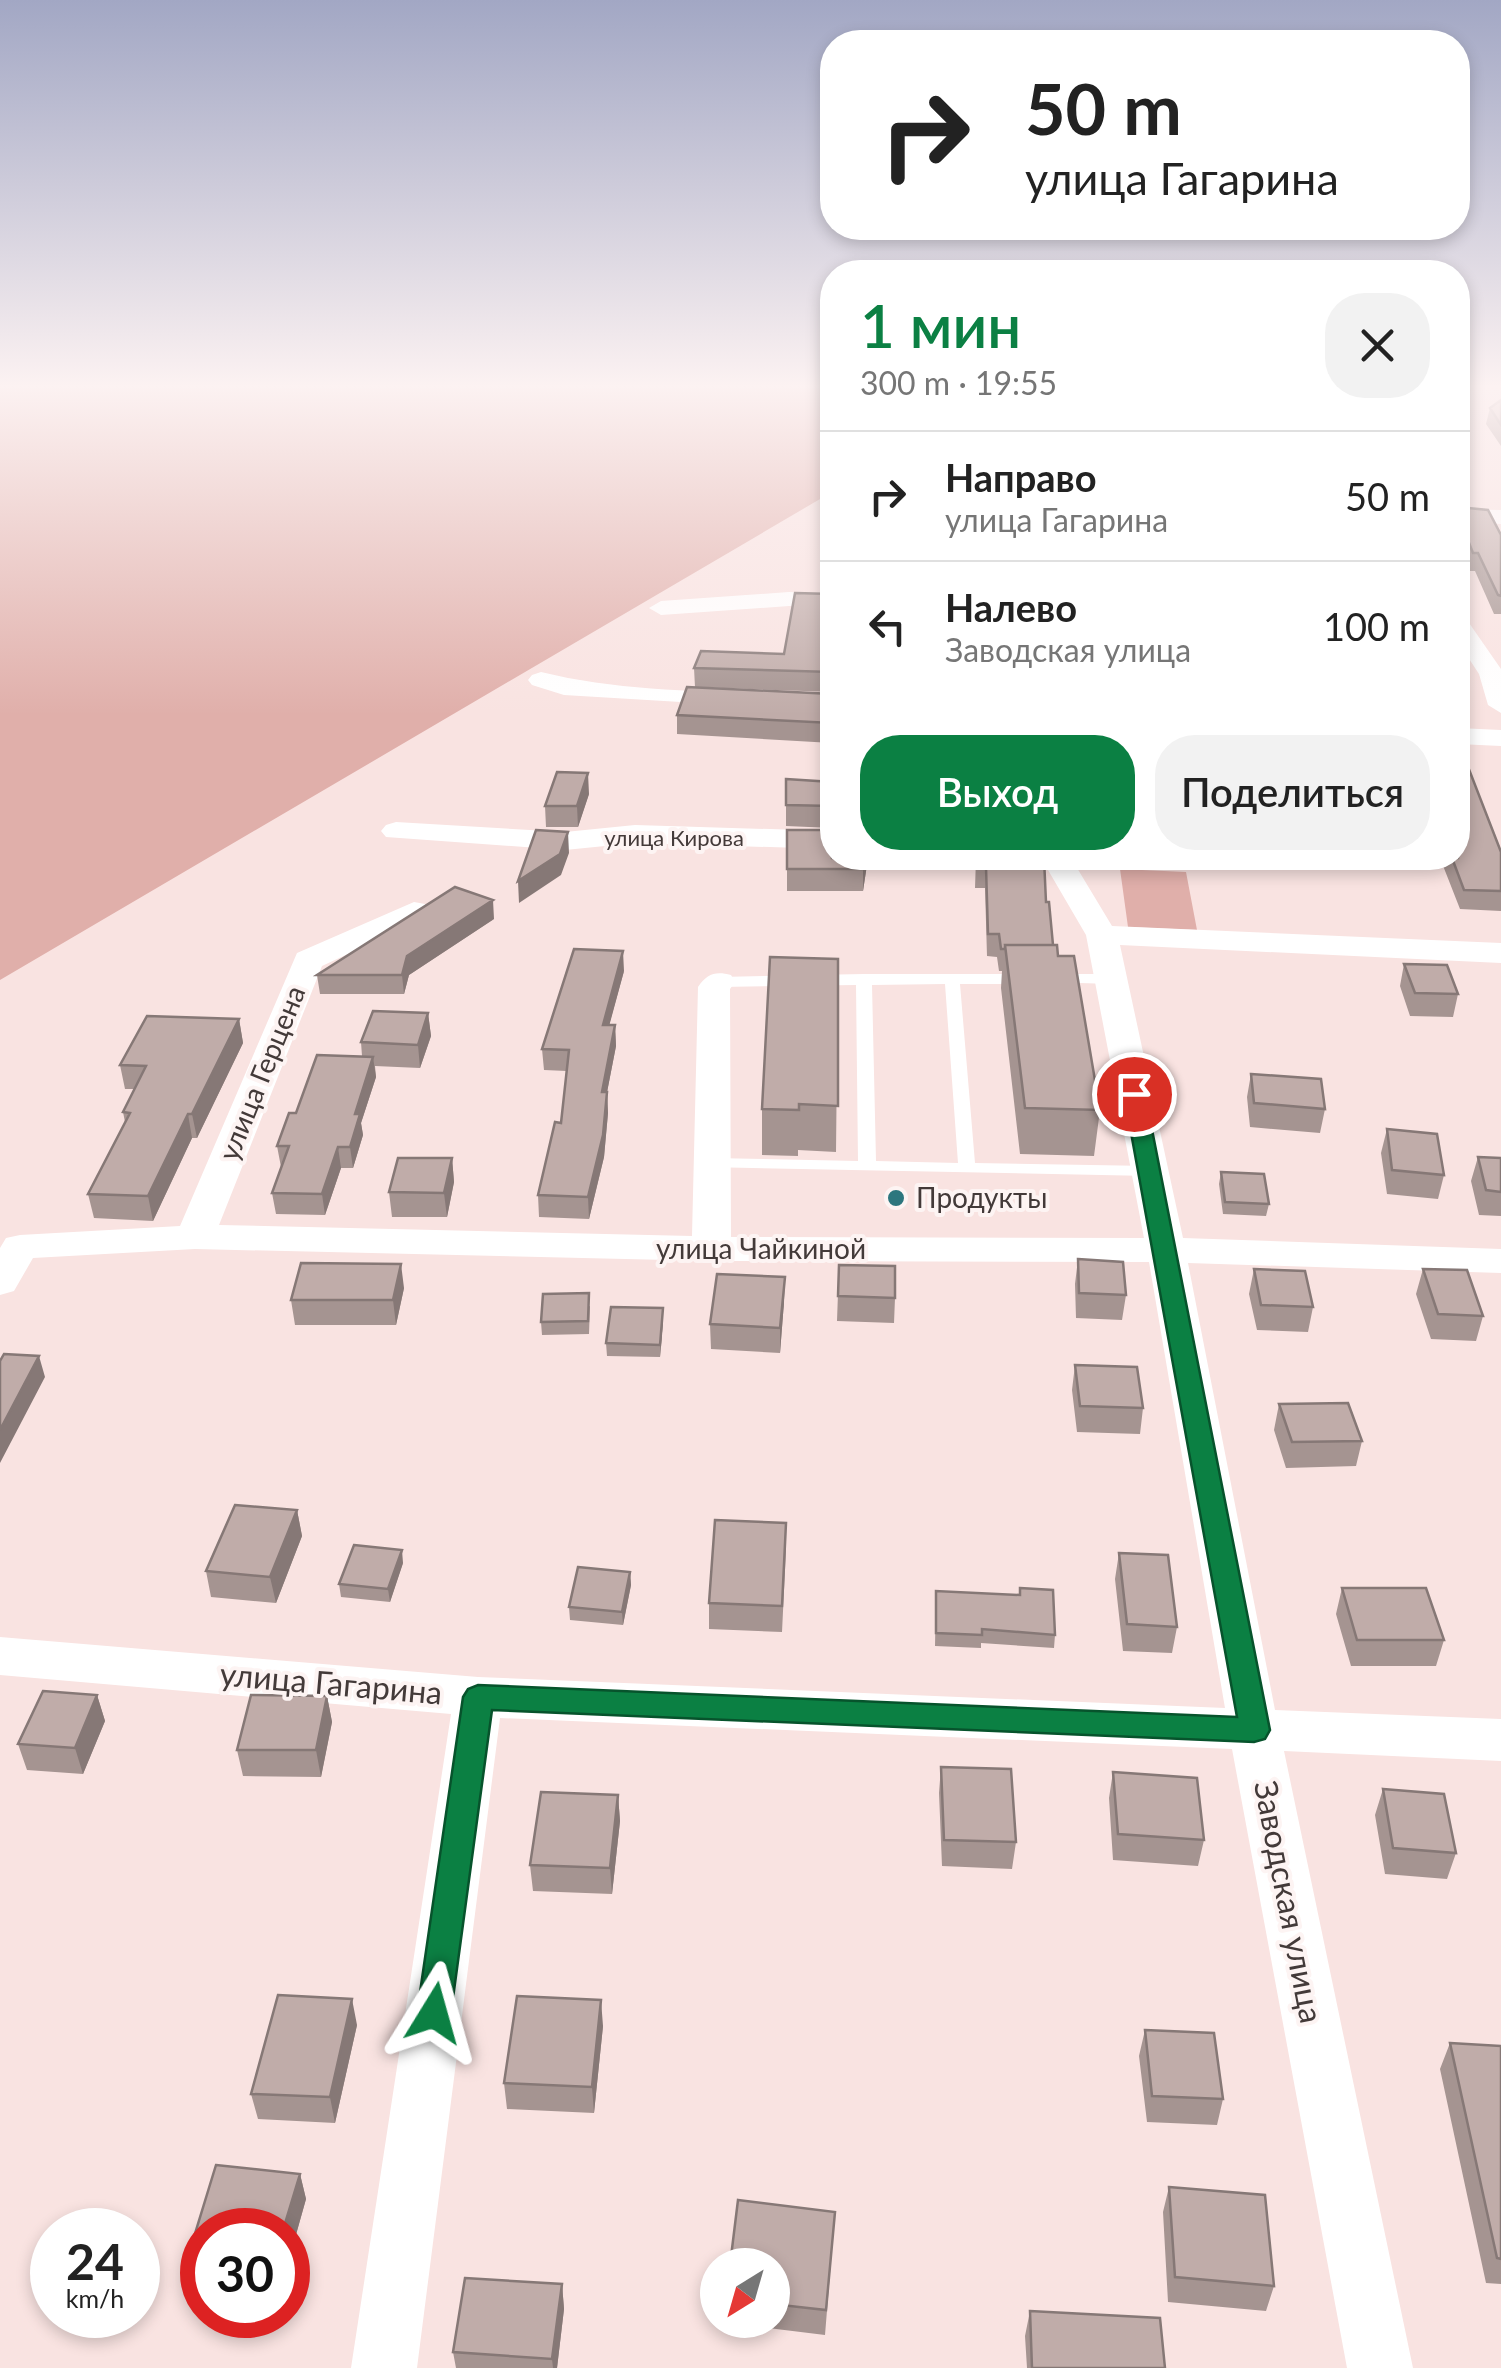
<!DOCTYPE html>
<html lang="ru">
<head>
<meta charset="utf-8">
<style>
	body { margin:0; font-family:Lato,sans-serif; background:#f2f2f2; color:#222; height:100vh; display:flex; flex-direction:column; font-size:38px; white-space:nowrap }
	* { box-sizing:border-box; margin:0 }
	p { font-size:32px; color:#767676 }
	.icon { flex:none; width:55px; height:55px; fill:none; stroke:currentColor; stroke-width:2; stroke-linecap:round; stroke-linejoin:round }
	.map { position:relative; flex:1; overflow:hidden }
	.side { position:absolute; left:820px; top:260px; width:650px; height:610px; display:flex; flex-direction:column; background:#fff; border-radius:40px; box-shadow:0 5px 15px #0003 }
	.side>* { flex:none }
	.top-card { position:absolute; left:820px; top:30px; width:650px; height:210px; border-radius:40px; box-shadow:0 5px 15px #0003; background:#fff; color:#222; overflow:hidden }
	.needle { width:65px; rotate:217deg }
	.controls { position:absolute; left:700px; top:2248px; display:grid; gap:20px }
	.controls a { display:grid; place-items:center; width:90px; height:90px; border-radius:50%; background:#fff; box-shadow:0 5px 15px #0003; font-size:50px }
	.speed { position:absolute; left:30px; top:2208px; display:flex; gap:20px; font-size:50px; font-weight:700; text-align:center }
	.speed>* { display:grid; place-content:center; width:130px; height:130px; border-radius:50%; background:#fff; box-shadow:0 5px 15px #0003; line-height:1 }
	.speed small { font-size:25px; font-weight:400 }
	.speed .limit { border:15px solid #d22; background:#fff; color:#111 }
	.pin { position:absolute; display:grid; place-items:center; width:85px; height:85px; color:#fff; margin:-42px; border:5px solid #fff; border-radius:50%; box-shadow:0 2px 10px #0007 }
	.me { position:absolute; width:110px; margin:-55px; rotate:8deg; stroke-linejoin:round; filter:drop-shadow(0 0 8px #0008) }
	.turn { display:flex; align-items:center; gap:35px; height:210px; padding:0 40px; font-size:45px }
	.turn .icon { width:130px; height:130px; stroke-width:2.5 }
	.turn b { display:block; font-size:70px; line-height:85px }
	.round { display:grid; place-items:center; flex:none; width:105px; height:105px; border-radius:40px; background:#f2f2f2 }
	.headline { display:flex; align-items:center; justify-content:space-between; height:170px; padding:0 40px }
	h1 { font-size:60px; font-weight:600; line-height:75px; color:#0b8043 }
	.primary-button { display:flex; gap:20px; margin-top:auto; padding:20px 40px }
	.primary-button a { flex:1; height:115px; border-radius:40px; background:#0b8043; color:#fff; font-size:40px; font-weight:600; line-height:115px; text-align:center }
	.primary-button a+a { background:#f2f2f2; color:#222 }
	ul { padding:0; list-style:none }
	li { display:flex; align-items:center; gap:30px; height:130px; padding:0 40px; border-top:2px solid #e0e0e0 }
	li div { flex:1 }
	li b { display:block; font-size:38px }
	li em { font-style:normal }
	.map>svg:first-child { display:block }
	.green { fill:#e0afaa }
	.lines { fill:none; stroke-linecap:round; stroke-linejoin:round }
	.lane { fill:#fff; fill-rule:evenodd }
	.street { fill:#fff; fill-rule:evenodd }
	.wall { fill:#a59491 }
	.shaded-wall { fill:#867876 }
	.building { fill:#c0aca9; stroke:#867876; stroke-width:2.5 }
	.route { fill:#0b8043; stroke:#07532c; stroke-width:2.5 }
	.poi-dot { fill:#2d767e; stroke:#fdf4f3; stroke-width:4 }
	.labels { text-anchor:middle; stroke-width:8; stroke-linejoin:round; paint-order:stroke }
	.far-street-label { font-size:22px; fill:#433a39; stroke:#fdf4f3 }
	.street-label { font-size:28px; fill:#433a39; stroke:#fdf4f3 }
	.poi-label { font-size:28px; fill:#433a39; stroke:#fdf4f3; text-anchor:start }
	.near-street-label { font-size:32px; fill:#433a39; stroke:#fdf4f3 }
</style>
</head>
<body>
<div class="map">
<svg width="1501" height="2368" viewBox="0 0 1501 2368">
	<rect width="100%" height="100%" fill="#f9e3e1"/>
	<path class="green" d="M0 384H832V492L0 980Z
		M1120 869 1186 872 1197 930 1128 927Z"/>
	<g class="lines">
		<path class="lane" d="M864 974H1023L1031 979 1023 984H960L975 1163 1150 1166 1159 1171 1150 1176 706 1167 703 1163 712 1158 858 1161 856 985 719 987 711 982 719 977ZM945 984 958 1163 876 1161 872 985Z
			M1054 974H1111L1119 979 1111 984 1049 982 1046 979Z"/>
		<path class="street" d="M1458 509 1501 510V524L1458 522Z
			M789 592 832 594V608L789 606 661 615 649 608 661 601Z
			M1458 618 1467 620 1501 669V713L1488 705 1479 674 1458 642Z
			M541 672C634 695 736 691 832 695V711L564 695 532 685 528 680 532 675Z
			M1458 728 1501 730V746L1458 744Z
			M396 822 565 832 635 825 832 831V849L635 843 565 850 386 837 381 831 386 825Z
			M1041 858H1071L1112 926 1501 943V963L1120 945 1183 1238 1501 1249V1273L1188 1263 1275 1710 1501 1719V1761L1284 1751 1413 2368H1347L1232 1749 500 1718 417 2368H351L451 1714 0 1675V1637L478 1677 1225 1708 1149 1262 711 1261 195 1249 33 1258 14 1291 0 1295V1248L6 1238 20 1235 180 1226 297 953 414 902 425 904 430 911 425 918 322 966 219 1225 692 1236 698 987C707 974 715 971 731 975L735 982 730 989 731 1237 1144 1238 1086 935Z"/>
	</g>
	<path class="wall" d="M1501 400V446L1486 424 1490 408Z
		M1458 507 1501 535V614H1494L1475 571H1469L1458 541Z
		M832 594V692L695 687 694 668 784 654Z
		M1458 682 1462 703 1458 720Z
		M832 694V743L677 734V715Z
		M786 779 832 782V828L786 826Z
		M589 794 578 827H546L545 806Z
		M787 830 868 858 863 891H787Z
		M1501 852V911L1460 909 1440 858H1458Z
		M976 858H1044L1046 902 1053 945 1058 956 1100 1110 1094 1156 1020 1154 1001 988 1002 971H999L997 957 987 956 985 888H975Z
		M494 919 409 975 404 994H320L317 975Z
		M838 959 836 1152 798 1150V1156L762 1155V1109Z
		M1404 964 1458 994 1453 1017 1410 1016 1400 986Z
		M624 971 609 1025H615L616 1046 607 1092 608 1113 604 1157 589 1219 539 1217 538 1195 561 1123 567 1071 544 1070 542 1049Z
		M428 1013 431 1036 420 1068 375 1066 376 1077 361 1123 363 1135 353 1168H341L325 1215 276 1214 272 1193 281 1167 277 1146 296 1113 362 1056 361 1042Z
		M239 1019 243 1043 197 1138H192L153 1221 94 1218 88 1194 125 1122 123 1112 135 1089H125L120 1065Z
		M1251 1074 1325 1109 1320 1133 1250 1127 1247 1097Z
		M1387 1129 1444 1175 1438 1199 1387 1194 1381 1153Z
		M1478 1157 1501 1158V1216L1479 1215 1471 1181Z
		M452 1158 454 1182 447 1217H392L389 1192Z
		M1221 1172 1269 1204 1266 1216 1223 1214 1219 1184Z
		M1078 1259 1126 1295 1122 1320 1076 1318 1075 1284Z
		M839 1265 895 1298 894 1323 837 1321Z
		M1254 1269 1313 1307 1308 1332 1257 1330 1249 1294Z
		M1423 1269 1483 1316 1476 1341 1431 1339 1416 1294Z
		M404 1288 396 1325H295L291 1300Z
		M784 1302 780 1353 711 1349 710 1324Z
		M590 1306 589 1334 542 1335 541 1322Z
		M663 1321 660 1357 607 1356 606 1343Z
		M1075 1365 1143 1408 1140 1434 1077 1432 1072 1390Z
		M1279 1404 1362 1441 1356 1466 1286 1468 1274 1430Z
		M297 1510 302 1536 276 1603 211 1597 206 1571Z
		M786 1549 782 1632 709 1629V1603Z
		M1119 1553 1177 1627 1172 1653 1123 1651 1115 1579Z
		M403 1563 390 1602 341 1597 339 1584Z
		M630 1572 631 1585 623 1625 570 1620 569 1607Z
		M1020 1588 1055 1635 1054 1648 981 1643V1648L935 1646 936 1591 1019 1595Z
		M1342 1588 1444 1640 1436 1666H1351L1336 1614Z
		M97 1695 105 1721 83 1774 27 1770 18 1744Z
		M327 1696 332 1722 321 1777 243 1776 237 1750Z
		M941 1767 1016 1842 1012 1869 942 1866 939 1793Z
		M1113 1772 1204 1840 1198 1866 1113 1860 1109 1798Z
		M1383 1789 1456 1853 1447 1879 1385 1874 1375 1815Z
		M618 1795 620 1821 612 1894 533 1891 530 1865Z
		M357 2025 335 2123 258 2119 251 2094Z
		M603 2026 594 2113 507 2109 504 2083Z
		M1145 2030 1223 2099 1217 2125 1147 2122 1139 2056Z
		M1450 2043 1501 2046V2284L1486 2283 1440 2069Z
		M216 2165 300 2174 306 2199 288 2263V2230H202V2262L194 2237Z
		M1169 2187 1274 2286 1266 2311 1168 2302 1163 2212Z
		M835 2212 825 2335 726 2323V2320H772V2265Z
		M562 2284 564 2309 557 2368H456L453 2352Z
		M1030 2311 1165 2368H1027L1025 2336Z"/>
	<path class="shaded-wall" d="M588 773 589 794 578 827 577 806Z
		M568 832 569 853 561 875 519 903 518 881Z
		M865 858H868L863 891V869Z
		M493 900 494 919 409 975 404 994 402 975 407 956Z
		M623 951 624 971 604 1045 603 1025Z
		M428 1013 431 1036 420 1068 418 1045Z
		M239 1019 243 1043 197 1138 192 1114Z
		M615 1025 616 1046 603 1113 602 1092Z
		M373 1057 376 1077 361 1123 363 1135 353 1168 350 1147 355 1114Z
		M607 1092 608 1113 604 1157 589 1219 588 1197Z
		M188 1114 192 1138 153 1221 148 1196Z
		M338 1147 341 1168 325 1215 322 1194Z
		M452 1158 454 1182 447 1217 444 1193Z
		M401 1264 404 1288 396 1325 393 1300Z
		M785 1277 784 1302 780 1353V1328Z
		M663 1308V1321L660 1357V1345Z
		M39 1356 45 1377 0 1463V1430Z
		M297 1510 302 1536 276 1603 270 1577Z
		M402 1550 403 1563 390 1602 388 1589Z
		M630 1572 631 1585 623 1625 622 1612Z
		M97 1695 105 1721 83 1774 75 1748Z
		M327 1696 332 1722 321 1777 316 1750Z
		M618 1795 620 1821 612 1894 610 1868Z
		M352 1999 357 2025 335 2123 330 2097Z
		M601 2000 603 2026 594 2113 592 2087Z
		M300 2174 306 2199 288 2263V2230H283Z
		M562 2284 564 2309 557 2368H553L552 2359Z"/>
	<path class="building" d="M1501 400V425L1490 408Z
		M1458 507 1488 510 1501 535V596L1498 595 1478 553H1473L1458 515Z
		M795 593 832 594V672L694 668 701 651 784 654Z
		M1458 682 1462 703 1458 702Z
		M687 687 832 694V723L677 715Z
		M1458 741 1501 852V891L1464 890 1452 858H1458Z
		M557 772 588 773 577 806H545Z
		M786 779 832 782V806L786 805Z
		M536 830 568 832 560 854 518 881Z
		M787 830H832V858H865L863 869H787Z
		M977 858H1044L1046 902H1049L1053 945H1005V949H1001L999 934H988L986 867 977 866Z
		M455 887 493 900 407 956 402 975H317Z
		M1005 945H1057L1058 956H1074L1100 1110 1025 1108Z
		M574 949 623 951 603 1025H615L602 1092H607L603 1135 588 1197 538 1195 555 1122 561 1123 569 1050 542 1049Z
		M770 957 838 959V1106L799 1104V1110L762 1109Z
		M1404 964 1447 965 1458 994 1415 993Z
		M373 1011 428 1013 418 1045 361 1042Z
		M147 1016 239 1019 192 1114H188L148 1196 88 1194 130 1113 123 1112 146 1066 120 1065Z
		M317 1055 373 1057 355 1114H360L350 1147H338L322 1194 272 1193 289 1146H277L289 1113H296Z
		M1251 1074 1321 1079 1325 1109 1254 1103Z
		M1387 1129 1437 1134 1444 1175 1392 1170Z
		M1478 1157 1501 1158V1192L1486 1190Z
		M398 1158H452L444 1193 389 1192Z
		M1221 1172 1264 1174 1269 1204 1225 1202Z
		M1078 1259 1123 1262 1126 1295 1079 1293Z
		M301 1263 401 1264 393 1300H291Z
		M839 1265 895 1266V1298L838 1296Z
		M1254 1269 1305 1271 1313 1307 1261 1305Z
		M1423 1269 1467 1270 1483 1316 1438 1314Z
		M717 1274 785 1277 780 1328 710 1324Z
		M589 1293 588 1321 541 1322 543 1294Z
		M611 1307 663 1308 660 1345 606 1343Z
		M4 1354 39 1356 0 1430V1361Z
		M1075 1365 1137 1367 1143 1408 1080 1406Z
		M1348 1403 1362 1441 1292 1442 1279 1404Z
		M235 1505 297 1510 270 1577 206 1571Z
		M715 1520 786 1523 782 1606 709 1603Z
		M354 1545 402 1550 388 1589 339 1584Z
		M1119 1553 1168 1555 1177 1627 1127 1624Z
		M578 1567 630 1572 622 1612 569 1607Z
		M1020 1588 1053 1590 1055 1635 982 1629V1635L936 1633V1591L1020 1595Z
		M1342 1588H1426L1444 1640H1357Z
		M43 1691 97 1695 75 1748 18 1744Z
		M251 1695 327 1696 316 1750H237Z
		M941 1767 1011 1769 1016 1842 944 1840Z
		M1113 1772 1197 1778 1204 1840 1118 1834Z
		M1383 1789 1444 1794 1456 1853 1393 1848Z
		M541 1792 618 1795 610 1868 530 1865Z
		M278 1995 352 1999 330 2097 251 2094Z
		M517 1996 601 2000 592 2087 504 2083Z
		M1145 2030 1214 2033 1223 2099 1152 2096Z
		M1450 2043 1501 2046V2259L1497 2258Z
		M216 2165 300 2174 283 2230H202V2238L194 2237Z
		M1169 2187 1265 2195 1274 2286 1175 2277Z
		M738 2200 835 2212 826 2310 772 2304V2265H730Z
		M465 2278 562 2284 552 2359 453 2352Z
		M1030 2311 1160 2318 1165 2368H1032Z"/>
	<linearGradient id="sky" x2="0" y2="1"><stop stop-color="#a2a7c4"/><stop offset="0.54" stop-color="#fcf2f2"/><stop offset="1" stop-color="#fcf2f2" stop-opacity="0"/></linearGradient>
	<rect width="1501" height="715" fill="url(#sky)"/>
	<path class="route" d="M1134 1088 1145 1094 1270 1730 1265 1739 1254 1742 492 1710 451 2013 446 2024 434 2029 422 2024 417 2013 463 1697 468 1689 478 1685 1237 1717 1124 1094Z"/>
	<circle class="poi-dot" cx="896" cy="1198" r="10"/>
	<g class="labels">
		<g class="far-street-label">
			<text x="674" y="846">улица Кирова</text>
		</g>
		<g class="street-label">
			<text transform="translate(262 1073) rotate(-68)" y="10">улица Герцена</text>
			<text x="761" y="1259">улица Чайкиной</text>
		</g>
		<g class="poi-label">
			<text x="916" y="1208">Продукты</text>
		</g>
		<g class="near-street-label">
			<text transform="translate(331 1684) rotate(5)" y="11">улица Гагарина</text>
			<text transform="translate(1288 1902) rotate(79)" y="11">Заводская улица</text>
		</g>
	</g>
</svg>
<div class="controls">
<a><svg class="needle" viewBox="-14 -14 28 28"><path d="M0-13l5 13h-10z" fill="#e53935"/><path d="M0 13l5-13h-10z" fill="#767676"/></svg></a>
</div>
<div class="speed"><div>24<small>km/h</small></div><div class="limit">30</div></div>
<div class="pin" style="left:1134px;top:1094px;background:#d93025"><svg class="icon" aria-label="arrive" viewBox="0 0 24 24"><path d="M6 21V4h12l-3 4 3 4H6"/></svg></div>
<svg class="me" style="left:434px;top:2013px" viewBox="-20 -20 40 40"><path d="M0-17L14 15 0 8-14 15z" fill="#0b8043" stroke="#fff" stroke-width="4"/></svg>
<div class="top-card">
<div class="turn"><svg class="icon" aria-label="right" viewBox="0 0 24 24"><path d="M7 20v-9h11M14 6l5 5-5 5"/></svg><div><b>50 m</b>улица Гагарина</div></div>
</div>
<section class="side">
<div class="headline"><div><h1>1 мин</h1><p>300 m · 19:55</p></div><a class="round"><svg class="icon" aria-label="close" viewBox="0 0 24 24"><path d="M6 6l12 12M18 6L6 18"/></svg></a></div>
<ul>
<li><svg class="icon" aria-label="right" viewBox="0 0 24 24"><path d="M7 20v-9h11M14 6l5 5-5 5"/></svg><div><b>Направо</b><p>улица Гагарина</p></div><em>50 m</em></li>
<li><svg class="icon" aria-label="left" viewBox="0 0 24 24"><path d="M17 20v-9H6M10 6l-5 5 5 5"/></svg><div><b>Налево</b><p>Заводская улица</p></div><em>100 m</em></li>
</ul>
<div class="primary-button"><a>Выход</a><a>Поделиться</a></div>
</section>
</div>
</body>
</html>
